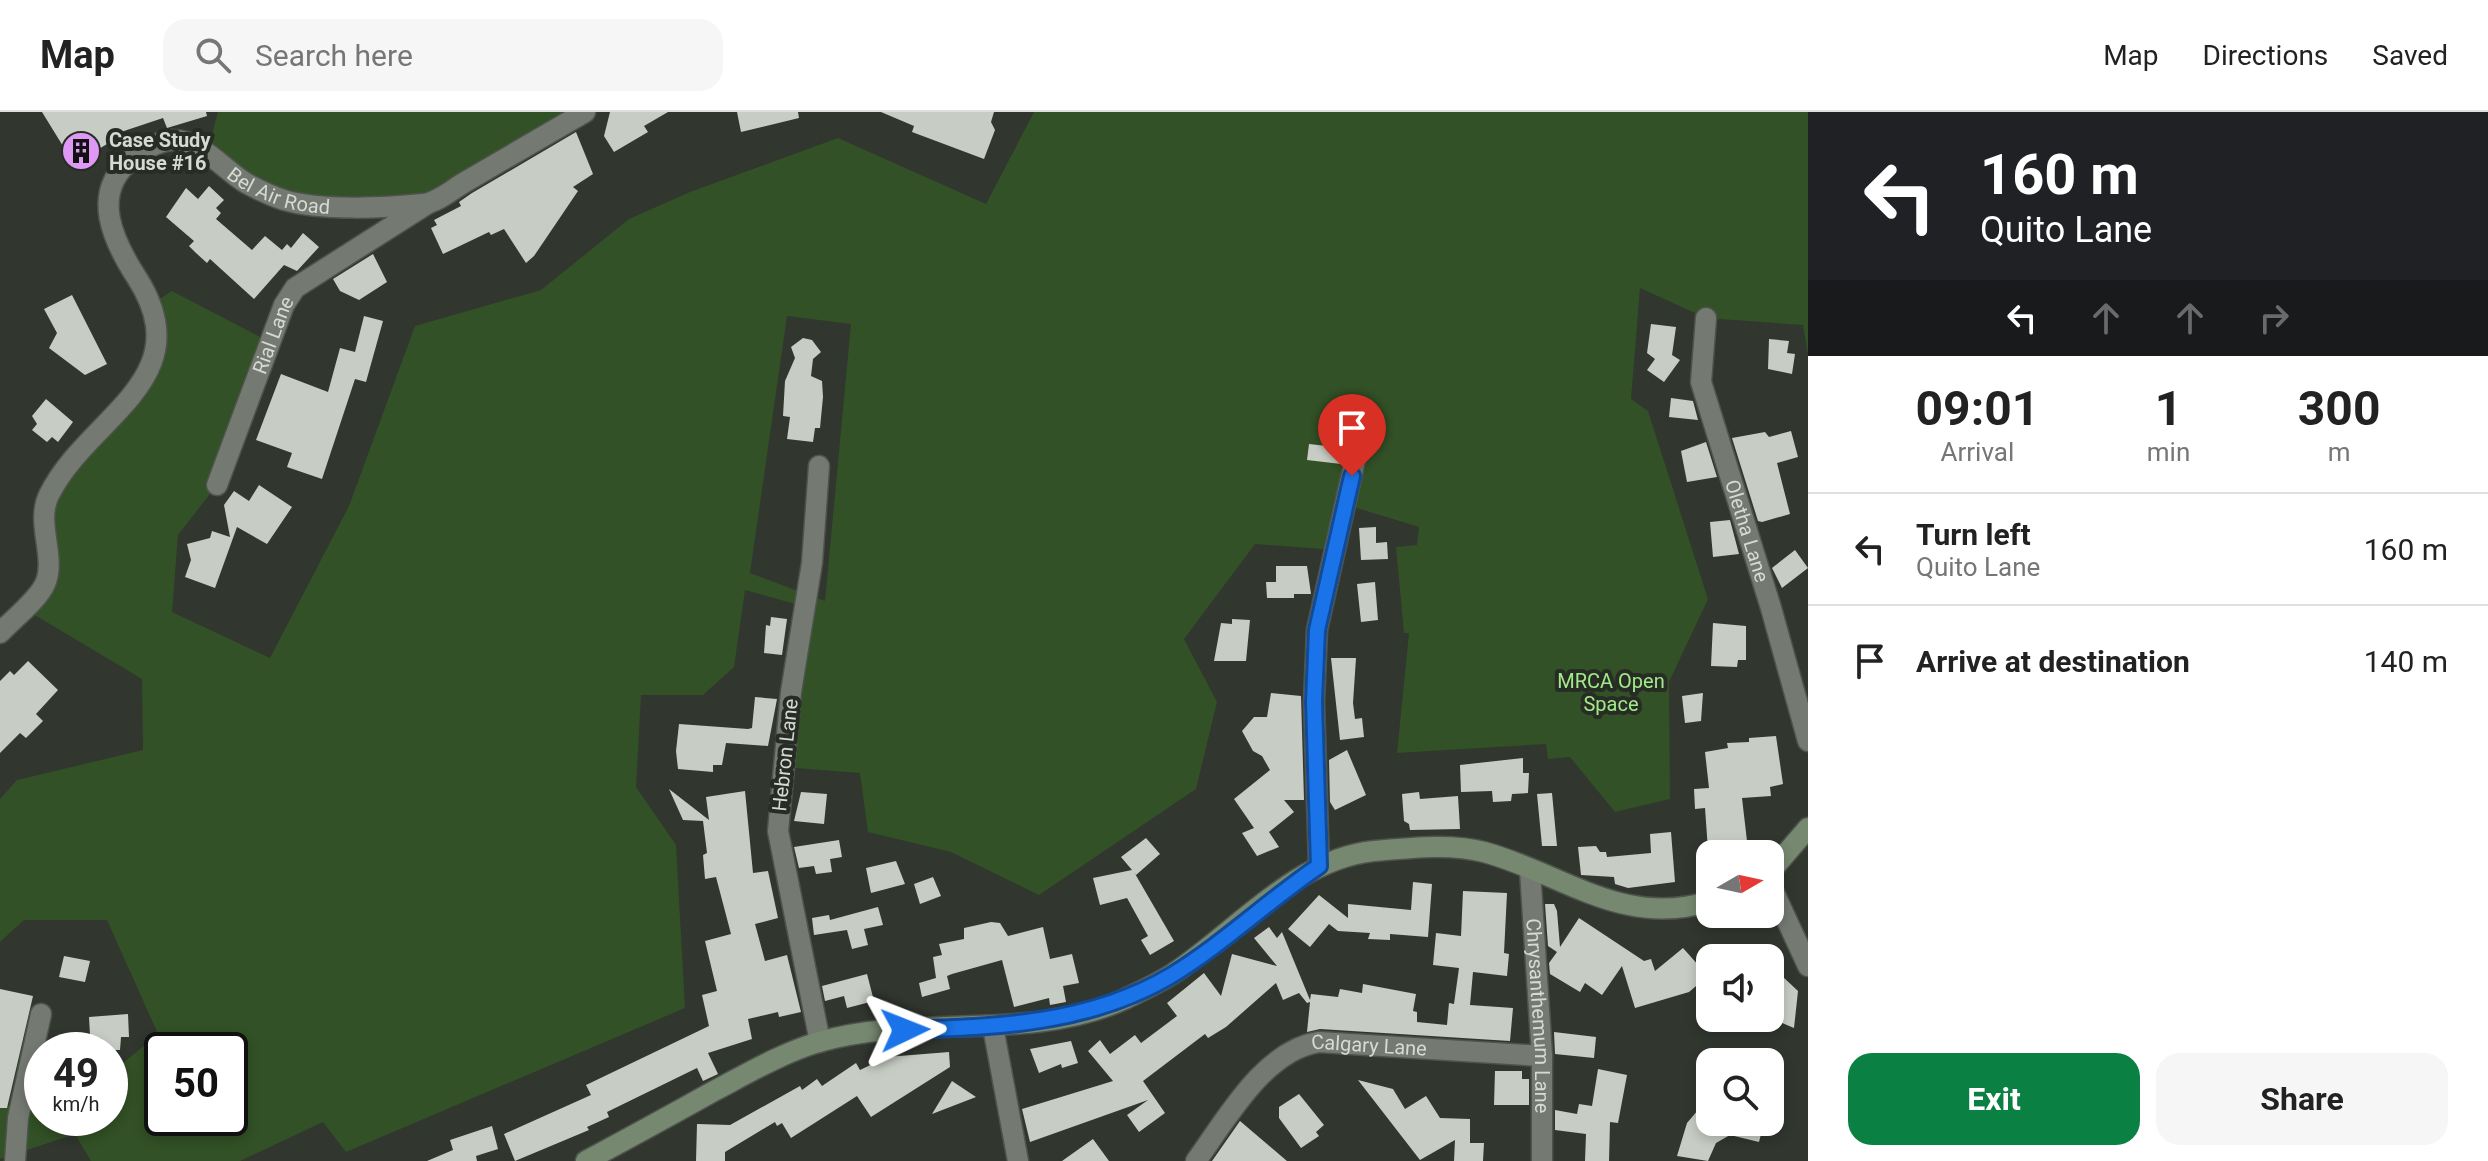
<!DOCTYPE html>
<html lang="en">
<head>
<meta charset="utf-8">
<style>
	body { margin:0; font-family:Roboto,sans-serif; background:#f6f6f6; color:#222; height:100vh; display:flex; flex-direction:column; font-size:30px; white-space:nowrap }
	* { box-sizing:border-box; margin:0 }
	p { font-size:26px; color:#767676 }
	.icon { flex:none; width:44px; height:44px; fill:none; stroke:currentColor; stroke-width:2; stroke-linecap:round; stroke-linejoin:round }
	.map { position:relative; flex:1; overflow:hidden }
	.side { display:flex; flex-direction:column; background:#fff; width:680px }
	.side>* { flex:none }
	.guide { background:#202124; color:#fff; overflow:hidden }
	.needle { width:52px; rotate:81deg }
	.fabs { position:absolute; left:1696px; top:728px; display:grid; gap:16px }
	.fabs a { display:grid; place-items:center; width:88px; height:88px; border-radius:16px; background:#fff; box-shadow:0 4px 12px #0003; font-size:40px }
	.speed { position:absolute; left:24px; top:920px; display:flex; gap:16px; font-size:40px; font-weight:700; text-align:center }
	.speed>* { display:grid; place-content:center; width:104px; height:104px; border-radius:50%; background:#fff; box-shadow:0 4px 12px #0003; line-height:1 }
	.speed small { font-size:20px; font-weight:400 }
	.speed .limit { border:4px solid #111; border-radius:12px; background:#fff; color:#111 }
	.pin { position:absolute; display:grid; place-items:center; width:68px; height:68px; color:#fff; margin:-82px -34px; border-radius:50% 50% 50% 0; rotate:-45deg; box-shadow:0 0 8px #0007 }
	.pin .icon { rotate:45deg }
	.me { position:absolute; width:88px; margin:-44px; rotate:88deg; stroke-linejoin:round; filter:drop-shadow(0 0 6px #0008) }
	.turn { display:flex; align-items:center; gap:28px; height:168px; padding:0 40px; font-size:36px }
	.turn .icon { width:104px; height:104px; stroke-width:2.5 }
	.turn b { display:block; font-size:56px; line-height:68px }
	.lanes { display:flex; align-items:center; height:76px; padding:0 40px; background:#0003; justify-content:center; gap:40px; direction:ltr }
	.lanes .off { opacity:.35 }
	.eta { display:flex; justify-content:space-evenly; align-items:center; height:136px; text-align:center }
	.eta b { font-size:48px; font-weight:700; line-height:56px }
	.action { display:flex; gap:16px; margin-top:auto; padding:16px 40px }
	.action a { flex:1; height:92px; border-radius:24px; background:#0b8043; color:#fff; font-size:32px; font-weight:700; line-height:92px; text-align:center }
	.action a+a { background:#f6f6f6; color:#222 }
	ul { padding:0; list-style:none }
	li { display:flex; align-items:center; gap:24px; height:112px; padding:0 40px; border-top:2px solid #e0e0e0 }
	li div { flex:1 }
	li b { display:block; font-size:30px }
	li em { font-style:normal }
	header { display:flex; align-items:center; gap:48px; box-sizing:border-box; height:112px; padding:0 40px; background:#fff; border-bottom:2px solid #e0e0e0 }
	header strong { font-size:38px }
	nav { display:flex; gap:44px; margin-inline-start:auto; font-size:28px }
	.search { width:560px; height:72px; background:#f6f6f6; display:flex; align-items:center; gap:20px; box-sizing:border-box; padding:0 28px; border-radius:24px; color:#767676; font-size:30px }
	main { display:flex; flex:1; min-height:0 }
	.map>svg:first-child { display:block }
	.green { fill:#325126; fill-rule:evenodd }
	.building { fill:#c7cdc4 }
	.lines { fill:none; stroke-linecap:round; stroke-linejoin:round }
	.minor-casing { stroke:#4e534c; stroke-width:23 }
	.secondary-casing { stroke:#4e534c; stroke-width:23 }
	.minor { stroke:#747a72; stroke-width:20 }
	.secondary { stroke:#768870; stroke-width:20 }
	.route-casing { stroke:#114b97; stroke-width:20 }
	.route { stroke:#1a73e8; stroke-width:14 }
	.labels { text-anchor:middle; stroke-width:8; stroke-linejoin:round; paint-order:stroke }
	.poi-label { font-size:20px; font-weight:bold; fill:#d6dad5; stroke:#272c25; text-anchor:start }
	.street-label { font-size:20px; fill:#d6dad5; stroke:#272c25 }
	.park-label { font-size:20px; fill:#a2e989; stroke:#272c25 }
</style>
</head>
<body>
<header>
<strong>Map</strong>
<div class="search"><svg class="icon" aria-label="search" viewBox="0 0 24 24"><circle cx="10" cy="10" r="6"/><path d="M15 15l6 6"/></svg>Search here</div>
<nav><a>Map</a><a>Directions</a><a>Saved</a></nav>
</header>
<main>
<div class="map">
<svg width="1808" height="1049" viewBox="0 0 1808 1049">
	<rect width="100%" height="100%" fill="#31362f"/>
	<path class="green" d="M218 0H585L427 92 285 88 207 41Z
		M1034 0H1808V243L1803 213 1706 206 1640 176 1631 287 1648 299 1708 487 1669 570 1670 687 1615 700 1570 645 1548 647 1546 632 1397 641 1409 521H1404L1396 435 1417 433 1419 415 1347 393 1336 438 1255 432 1184 527 1217 590 1196 677 1039 783 951 740 868 720 860 661 783 655 806 495 745 478 734 555 703 583H641L636 675 676 733 685 896 346 1040 323 1010 240 1049H91L75 1022 0 1047V993L21 994 35 927 58 938H42V1006H110V962L158 922 107 808H24L0 830V687L17 668 143 638 142 567 23 496 45 473 47 387 145 268 153 191 172 179 270 230 217 373 178 423 172 500 270 546 349 394 415 214 541 178 629 107 690 80 838 26 986 92ZM787 204 851 212 825 489 750 461ZM162 938H230V1006H162Z"/>
	<path class="building" d="M42 0H206L207 4 167 16 163 6 115 22 117 26 74 52Z
		M610 0H668L644 14 648 20 614 40 604 24Z
		M737 0H798L799 6 741 20Z
		M881 0H994L991 10 995 18 984 47 912 20 914 14Z
		M576 20 593 62 573 75 578 79 534 144 526 151 504 117 491 123 489 120 443 142 431 116 437 113 434 108 461 94 459 90 472 81Z
		M209 74 224 88 216 96 221 101 216 107 252 138 265 124 282 138 287 132 291 136 303 121 319 135 297 159 284 153 254 187 210 147 207 151 196 141 189 134 194 129 166 105 186 76 198 87Z
		M373 142 387 170 359 188 340 179 333 167Z
		M72 183 107 252 85 263 49 236 57 221 44 197Z
		M364 204 383 209 366 270 355 267 322 367 287 355 292 341 256 328 281 262 328 280 340 236 355 240Z
		M1651 212 1676 215 1672 243 1680 248 1664 270 1647 258 1655 247 1647 241Z
		M803 226 812 228 821 240 813 247 811 264 822 269 823 285 820 316H815L813 330 787 327 790 305 783 304 785 269 795 246 791 235Z
		M1769 227 1789 229 1787 241 1795 242 1792 262 1768 257Z
		M1671 286 1693 289 1698 308 1669 305Z
		M46 287 73 310 58 330 52 325 47 330 32 318 37 312 32 304Z
		M1791 319 1798 345 1777 351 1790 402 1762 410 1758 409 1732 326 1765 320 1769 325Z
		M1706 330 1717 365 1687 370 1681 339Z
		M1309 332 1345 336 1341 352 1307 348Z
		M259 373 292 395 267 432 237 415 215 476 185 465 191 448 187 432 210 426 212 419 230 425 224 393 234 379 249 389Z
		M1730 408 1739 442 1713 445 1710 410Z
		M1376 415V431L1387 430 1388 447 1361 448 1359 416Z
		M1795 438 1808 456 1782 476 1772 456Z
		M1276 454H1307L1311 482H1294V486H1267L1266 470H1276Z
		M1375 470 1378 508 1361 510 1357 472Z
		M771 505 787 507 782 543 764 541 766 513 770 514Z
		M1232 507 1250 508 1246 549H1214L1221 511 1232 512Z
		M1713 511 1746 514V548H1738L1737 555 1711 554Z
		M1331 546H1356L1353 591 1355 607 1362 606 1364 625 1340 628Z
		M28 549 58 578 36 602 43 609 26 626 20 621 0 641V569L10 559 14 563Z
		M1271 581 1301 584 1304 688H1284L1294 700 1269 720 1279 735 1257 744 1242 721 1254 716 1234 687 1270 658 1262 644 1253 639 1242 619 1254 605H1267Z
		M1703 581 1701 609 1685 611 1682 584Z
		M755 585 777 587 768 634 726 631 722 653H713V660L678 657 676 639 679 612 748 617 752 616Z
		M1776 624 1783 672 1770 675 1771 684 1742 686 1747 729 1727 731V736L1708 738 1705 696 1695 697 1694 677 1709 676 1705 640 1728 636 1727 631 1749 630V626Z
		M1347 638 1366 683 1335 698 1330 690 1329 648Z
		M1523 646V661H1529L1528 681 1512 682 1511 689 1493 690 1492 679 1461 680 1460 653Z
		M669 677 709 708 706 685 745 679 753 761 768 759 778 806 755 812 765 849 787 843 801 900 779 905 778 900 748 907 752 927 708 941 718 962 703 969 697 956 607 1000 609 1005 587 1015 589 1018 515 1049 504 1022 591 983 586 973 709 914 702 883 717 879 705 829 731 822 716 765 705 767 703 743 707 741 703 709 683 708Z
		M801 680 827 682 824 712 794 709Z
		M1419 680 1420 687 1458 684 1460 717 1410 718 1409 712 1404 709 1402 682Z
		M1552 681 1557 734H1542L1537 682Z
		M1671 720 1675 770 1628 776 1615 772 1614 765 1581 763 1578 735 1596 734 1600 740H1606L1607 745 1651 741 1650 722Z
		M1146 726 1160 742 1136 763 1134 760 1174 829 1150 843 1141 828 1148 824 1127 786 1100 793 1093 766 1132 758 1121 745Z
		M839 728 842 745 830 747 832 760 816 762 814 754 799 756 794 735Z
		M896 749 905 772 871 781 866 756Z
		M933 765 941 784 920 792 914 772Z
		M1413 770 1432 772 1428 825 1390 822V828L1368 827 1370 821 1338 819 1329 812 1310 835 1288 817 1319 783 1348 806V792L1411 798Z
		M1463 779 1507 781 1504 841 1509 842 1507 864 1473 860 1470 893 1513 896 1510 929 1320 917 1307 920 1310 890 1307 891 1299 881 1283 888 1276 871 1226 915 1208 926 1205 922 1143 969 1165 1001 1139 1020 1127 1003 1148 988 1030 1030 1022 997 1113 969 1088 939 1100 928 1110 942 1135 923 1141 931 1177 904 1167 891 1204 861 1221 884 1232 842 1277 854 1254 826 1269 815 1277 826 1282 820 1310 888 1311 882 1338 885 1340 877 1362 881 1363 872 1416 882 1413 899 1417 900V910L1447 913 1449 891 1454 892 1459 856 1433 853 1436 821 1461 824Z
		M1545 792H1554L1557 799 1560 835 1579 806 1644 849 1651 847 1655 859 1683 836 1708 864 1689 880 1635 896 1622 854 1602 883 1585 871 1580 880 1550 862 1549 851 1557 840 1548 834Z
		M878 795 883 813 864 817 868 833 852 837 847 818 814 823 812 806 829 803 830 808Z
		M991 810 1000 811 1008 824 1043 815 1050 847 1072 842 1079 871 1063 874 1066 890 1050 893 1049 886 1014 895 1002 848 952 862 947 864 950 877 922 885 919 871 936 866 933 845 942 843 939 832 964 827V816Z
		M64 844 90 849 85 870 59 865Z
		M867 862 874 889 847 896 844 884 825 889 822 874Z
		M1782 864 1798 879 1794 916 1770 906V868Z
		M0 877 33 884 7 996H0Z
		M128 902 129 925H121L120 938H103L102 927 90 923 89 905Z
		M1554 920 1596 925 1594 946 1555 942Z
		M1071 929 1078 951 1062 956 1061 952 1039 961 1030 937Z
		M949 940 950 955 871 1005 857 984 791 1026 782 1011 777 1014 775 1010 725 1040V1049H696L697 1012 730 1013 800 974 802 978 817 967 822 974 856 951 860 958 887 945Z
		M1598 957 1627 963 1618 1011 1610 1010 1609 1049H1585L1586 1022 1555 1018V998L1577 1002 1579 992 1592 994Z
		M1495 959H1522V967H1529V993H1494Z
		M1358 968 1393 977 1405 997 1426 984 1440 1006 1470 1007V1031H1484L1483 1049H1454L1455 1028 1420 1048Z
		M952 969 976 985 932 1002Z
		M1299 982 1324 1013 1316 1020 1319 1024 1301 1036 1279 1006V995Z
		M1710 995V1010H1764L1759 1030 1730 1023 1716 1031 1708 1049 1677 1044 1687 1011 1698 998 1699 1001Z
		M1240 1009 1287 1049H1212Z
		M492 1014 498 1037 476 1044 477 1049H427L453 1038 450 1028Z
		M1093 1027 1109 1049H1062Z"/>
	<g class="lines">
		<defs>
			<g id="minor">
				<path id="s1" d="M1706 206 1701 270 1771 496 1808 629"/>
				<path d="M819 354 812 451 791 580 778 719 820 930"/>
				<path id="s2" d="M217 373 284 193 295 176 427 92"/>
				<path id="s3" d="M0 521C13 507 37 489 45 472 57 445 35 411 49 383 88 304 202 268 137 166 113 129 90 81 131 48 143 38 158 29 174 28 201 28 224 58 246 71 257 77 272 84 284 88 321 99 384 96 423 92 437 91 453 77 465 70 505 47 545 23 585 0"/>
				<path d="M1319 754 1314 590 1317 518 1358 335"/>
				<path id="s4" d="M1530 758 1542 944V1049"/>
				<path d="M1770 772 1808 854"/>
				<path d="M993 915 1018 1049"/>
				<path d="M15 1049 18 1006 41 902"/>
				<path id="s5" d="M1196 1049C1226 1008 1264 938 1319 930L1542 944"/>
			</g>
			<path id="secondary" d="M1770 760 1808 716
				M586 1049C629 1026 671 1003 714 979 748 961 782 941 819 930 918 901 1029 931 1125 887 1141 879 1159 871 1174 861 1237 819 1295 747 1374 739 1408 736 1451 731 1484 740 1562 761 1624 817 1710 789"/>
		</defs>
		<use href="#minor" class="minor-casing"/>
		<use href="#secondary" class="secondary-casing"/>
		<use href="#minor" class="minor"/>
		<use href="#secondary" class="secondary"/>
	</g>
	<g class="lines">
		<defs>
			<path id="route" d="M905 918C997 915 1090 912 1172 863 1223 832 1269 788 1319 754L1314 590 1317 518 1352 364"/>
		</defs>
		<use href="#route" class="route-casing"/>
		<use href="#route" class="route"/>
	</g>
	<defs>
		<symbol id="building-disc" viewBox="-11 -11 22 22"><circle r="9.5" fill="#dd99f3" stroke="#272c25"/><path d="M-4-6H4V6H1V3H-1V6H-4ZM-2.5-4.3h1.7v1.8h-1.7ZM.8-4.3h1.7v1.8H.8ZM-2.5-1h1.7V.8h-1.7ZM.8-1h1.7V.8H.8Z" fill="#111"/></symbol>
	</defs>
	<g fill-rule="evenodd">
		<use href="#building-disc" x="59" y="17" width="44" height="44"/>
	</g>
	<g class="labels">
		<g class="poi-label">
			<text x="109" y="35">Case Study<tspan x="109" dy="23">House #16</tspan></text>
		</g>
		<g class="street-label">
			<text dy="7" stroke="none"><textPath href="#s3" startOffset="714">Bel Air Road</textPath></text>
			<text dy="7" stroke="none"><textPath href="#s2" startOffset="160">Rial Lane</textPath></text>
			<text dy="7" stroke="none"><textPath href="#s1" startOffset="220">Oletha Lane</textPath></text>
			<text transform="translate(785 643) rotate(-84)" y="7">Hebron Lane</text>
			<text dy="7" stroke="none"><textPath href="#s4" startOffset="146">Chrysanthemum Lane</textPath></text>
			<text dy="7" stroke="none"><textPath href="#s5" startOffset="226">Calgary Lane</textPath></text>
		</g>
		<g class="park-label">
			<text x="1611" y="576">MRCA Open<tspan x="1611" dy="23">Space</tspan></text>
		</g>
	</g>
</svg>
<div class="fabs">
<a><svg class="needle" viewBox="-14 -14 28 28"><path d="M0-13l5 13h-10z" fill="#e53935"/><path d="M0 13l5-13h-10z" fill="#767676"/></svg></a>
<a><svg class="icon" aria-label="sound" viewBox="0 0 24 24"><path d="M4 9h4l5-4v14l-5-4H4zM17 9q2 3 0 6"/></svg></a>
<a><svg class="icon" aria-label="search" viewBox="0 0 24 24"><circle cx="10" cy="10" r="6"/><path d="M15 15l6 6"/></svg></a>
</div>
<div class="speed"><div>49<small>km/h</small></div><div class="limit">50</div></div>
<div class="pin" style="left:1352px;top:364px;background:#d93025"><svg class="icon" aria-label="arrive" viewBox="0 0 24 24"><path d="M6 21V4h12l-3 4 3 4H6"/></svg></div>
<svg class="me" style="left:905px;top:918px" viewBox="-20 -20 40 40"><path d="M0-17L14 15 0 8-14 15z" fill="#1a73e8" stroke="#fff" stroke-width="4"/></svg>
</div>
<section class="side">
<div class="guide">
<div class="turn"><svg class="icon" aria-label="left" viewBox="0 0 24 24"><path d="M17 20v-9H6M10 6l-5 5 5 5"/></svg><div><b>160 m</b>Quito Lane</div></div>
<div class="lanes"><svg class="icon" aria-label="left" viewBox="0 0 24 24"><path d="M17 20v-9H6M10 6l-5 5 5 5"/></svg><svg class="icon off" aria-label="ahead" viewBox="0 0 24 24"><path d="M12 20V5M6 11l6-6 6 6"/></svg><svg class="icon off" aria-label="ahead" viewBox="0 0 24 24"><path d="M12 20V5M6 11l6-6 6 6"/></svg><svg class="icon off" aria-label="right" viewBox="0 0 24 24"><path d="M7 20v-9h11M14 6l5 5-5 5"/></svg></div>
</div>
<div class="eta">
<div><b>09:01</b><p>Arrival</p></div>
<div><b>1</b><p>min</p></div>
<div><b>300</b><p>m</p></div>
</div>
<ul>
<li><svg class="icon" aria-label="left" viewBox="0 0 24 24"><path d="M17 20v-9H6M10 6l-5 5 5 5"/></svg><div><b>Turn left</b><p>Quito Lane</p></div><em>160 m</em></li>
<li><svg class="icon" aria-label="arrive" viewBox="0 0 24 24"><path d="M6 21V4h12l-3 4 3 4H6"/></svg><div><b>Arrive at destination</b></div><em>140 m</em></li>
</ul>
<div class="action"><a>Exit</a><a>Share</a></div>
</section>
</main>
</body>
</html>
